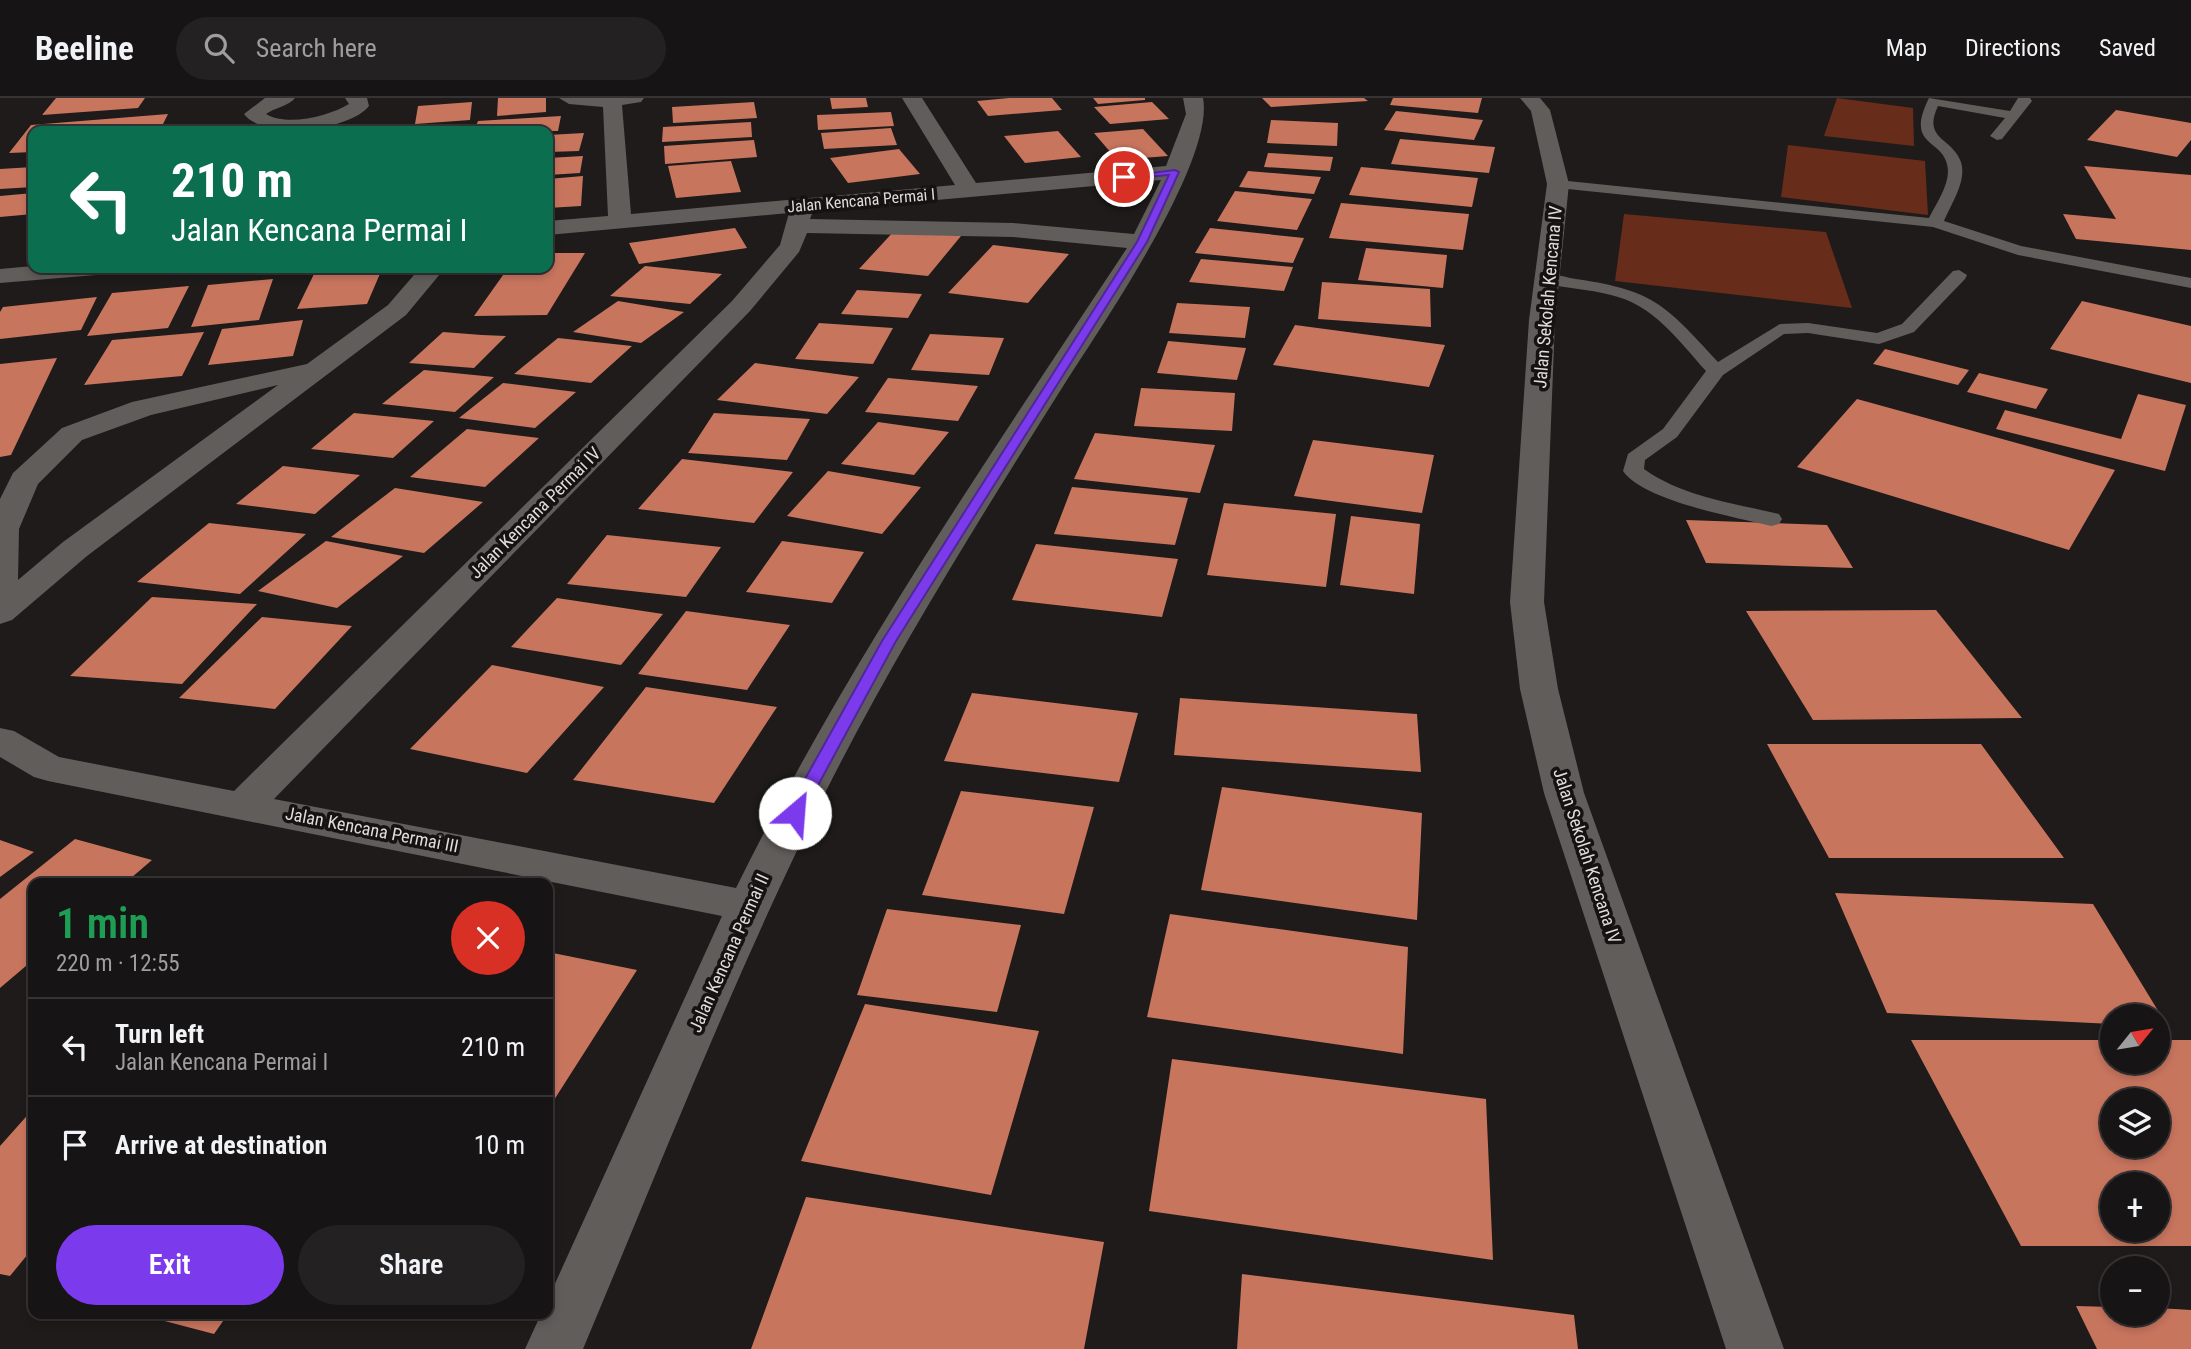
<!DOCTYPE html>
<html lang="en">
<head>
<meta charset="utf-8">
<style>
	body { margin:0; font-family:"Roboto Condensed",sans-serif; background:#232122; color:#f1f3f6; height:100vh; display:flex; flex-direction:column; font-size:26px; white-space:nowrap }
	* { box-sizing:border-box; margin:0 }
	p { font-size:23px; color:#9e9ea0 }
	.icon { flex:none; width:38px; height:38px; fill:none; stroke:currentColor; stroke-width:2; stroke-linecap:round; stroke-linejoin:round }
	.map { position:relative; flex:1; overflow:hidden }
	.panel { position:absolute; left:28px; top:780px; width:525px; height:441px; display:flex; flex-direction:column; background:#161414; border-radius:14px; box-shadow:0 4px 10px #0003,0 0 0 2px #353334 }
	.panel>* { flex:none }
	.banner { position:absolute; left:28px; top:28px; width:525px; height:147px; border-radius:14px; box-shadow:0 4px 10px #0003,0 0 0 2px #353334; background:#0b6e4f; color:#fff; overflow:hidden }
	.needle { width:46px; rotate:60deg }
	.controls { position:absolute; left:2100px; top:906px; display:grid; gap:14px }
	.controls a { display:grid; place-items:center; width:70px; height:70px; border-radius:50%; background:#161414; box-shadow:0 4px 10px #0003,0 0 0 2px #353334; font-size:35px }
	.pin { position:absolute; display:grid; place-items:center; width:60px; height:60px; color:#fff; margin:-30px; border:4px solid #fff; border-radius:50%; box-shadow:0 2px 7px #0007 }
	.me { position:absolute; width:77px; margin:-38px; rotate:27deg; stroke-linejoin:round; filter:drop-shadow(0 0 5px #0008) }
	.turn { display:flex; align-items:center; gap:24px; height:147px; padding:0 28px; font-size:32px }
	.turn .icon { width:91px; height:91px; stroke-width:2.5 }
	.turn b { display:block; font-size:49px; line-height:60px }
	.round { display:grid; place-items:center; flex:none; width:74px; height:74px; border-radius:37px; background:#232122 }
	.headline { display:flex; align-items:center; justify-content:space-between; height:119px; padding:0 28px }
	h1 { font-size:42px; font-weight:600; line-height:52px; color:#1e9e55 }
	.cta { display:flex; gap:14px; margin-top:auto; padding:14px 28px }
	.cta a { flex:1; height:80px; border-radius:42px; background:#7c3aed; color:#fff; font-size:28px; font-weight:600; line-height:80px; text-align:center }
	.cta a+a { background:#232122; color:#f1f3f6 }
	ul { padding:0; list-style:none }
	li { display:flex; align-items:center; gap:21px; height:98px; padding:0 28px; border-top:2px solid #353334 }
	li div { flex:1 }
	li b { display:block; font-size:26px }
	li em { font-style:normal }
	header { display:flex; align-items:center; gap:42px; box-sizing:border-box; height:98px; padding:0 35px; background:#161414; border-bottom:2px solid #353334 }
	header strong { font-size:33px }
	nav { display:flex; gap:38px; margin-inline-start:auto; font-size:24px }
	.search { width:490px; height:63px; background:#232122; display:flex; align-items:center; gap:18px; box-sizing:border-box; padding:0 24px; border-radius:38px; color:#9e9ea0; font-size:26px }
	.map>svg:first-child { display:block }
	.green { fill:#682c1b }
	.building { fill:#c8755e; fill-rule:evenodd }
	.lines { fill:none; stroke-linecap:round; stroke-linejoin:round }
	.service { fill:#615d5b; fill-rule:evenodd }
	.minor { fill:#615d5b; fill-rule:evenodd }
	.route { fill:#7c3aed; stroke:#51269a; stroke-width:2 }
	.labels { text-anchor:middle; stroke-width:7; stroke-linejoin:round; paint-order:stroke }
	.far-street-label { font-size:16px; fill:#dfdddc; stroke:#151211 }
	.street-label { font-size:18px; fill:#dfdddc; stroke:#151211 }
</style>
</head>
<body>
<header>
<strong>Beeline</strong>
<div class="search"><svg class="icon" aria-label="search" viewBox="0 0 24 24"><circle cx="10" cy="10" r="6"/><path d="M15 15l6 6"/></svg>Search here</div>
<nav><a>Map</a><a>Directions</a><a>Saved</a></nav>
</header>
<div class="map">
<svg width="2191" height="1251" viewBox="0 0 2191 1251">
	<rect width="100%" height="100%" fill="#1e1b1a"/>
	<path class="green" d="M1837 0 1913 10 1914 48 1824 38Z
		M1788 47 1925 63 1928 117 1781 99Z
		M1624 116 1826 134 1852 210 1615 183Z"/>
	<path class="building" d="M56 0H145L138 10 42 17Z
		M498 0H546V14L497 18Z
		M830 0H866L868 9 832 11Z
		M1009 0H1052L1062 12 988 18 977 3Z
		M1093 0H1145V2L1098 6Z
		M1262 0H1364L1368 3 1271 9Z
		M1393 0H1482L1478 15 1390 7Z
		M472 4 470 22 415 26 418 8Z
		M754 4 757 20 673 25 672 9Z
		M1152 4 1169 21 1110 26 1094 9Z
		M2116 12 2191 25V42L2177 59 2087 42Z
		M1396 13 1483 22 1474 42 1384 32Z
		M891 14 894 28 818 32 817 17Z
		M168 16 162 28 93 33H33V54L9 55 31 27Z
		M561 18 558 33H474L478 23Z
		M1271 22 1338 25 1337 48 1267 45Z
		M751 24 752 39 662 44 663 29Z
		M463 26 461 33H391V31Z
		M891 30 897 47 824 51 821 35Z
		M1143 31 1168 58 1117 62 1094 35Z
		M1058 33 1081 59 1025 65 1004 38Z
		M584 35 579 53 548 54V37Z
		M1400 41 1495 49 1489 75 1391 66Z
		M754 42 757 59 665 66 664 48Z
		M899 51 920 76 848 85 830 60Z
		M1268 55 1333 59 1330 73 1264 69Z
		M583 58 580 75 548 77V60Z
		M731 63 741 94 676 100 668 68Z
		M2084 68 2191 77V152L2076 141 2063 116 2116 121Z
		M33 69V89L0 91V71Z
		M1361 69 1478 80 1472 109 1349 97Z
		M1248 73 1321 79 1314 96 1239 89Z
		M583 78 581 108 548 110V81Z
		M1127 89 1144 91 1137 102 1119 100Z
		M1235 93 1312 101 1297 132 1217 123Z
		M33 95V116L0 119V98Z
		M1341 105 1469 116 1463 152 1329 140Z
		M735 130 747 150 639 166 629 145Z
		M1210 130 1304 140 1293 165 1195 155Z
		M895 132 961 138 928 178 859 171Z
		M993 147 1069 156 1028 205 948 195Z
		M1366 150 1447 157 1443 190 1358 182Z
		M548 155H585L547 217 474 218 508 170H548Z
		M1201 161 1293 169 1284 193 1189 184Z
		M645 168 722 176 690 206 610 198Z
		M382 171 367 206 297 211 314 176Z
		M273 181 259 222 191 229 208 187Z
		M1322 184 1430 191 1431 229 1318 221Z
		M189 188 168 230 87 238 112 195Z
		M857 192 922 196 908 220 841 216Z
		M97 199 81 232 0 241V214L3 209Z
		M618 203 684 214 641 245 573 234Z
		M2082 203 2191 228V285L2050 251Z
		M1177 205 1250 209 1245 240 1169 235Z
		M303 222 293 258 208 267 222 231Z
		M819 225 893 230 873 266 795 261Z
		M1295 227 1445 247 1429 289 1273 267Z
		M204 234 182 278 84 287 112 242Z
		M443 234 482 237 506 238 474 270 409 265Z
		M930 236 1004 240 989 277 911 272Z
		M558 240 632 248 591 285 514 276Z
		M1168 243 1246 250 1237 282 1157 275Z
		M1885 251 1969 272 1958 287 1873 266Z
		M57 260 11 357 0 359V266Z
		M755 265 859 279 827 316 717 302Z
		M424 272 494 279 455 314 382 306Z
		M1979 275 2048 291 2036 311 1967 294Z
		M888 280 978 288 958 323 865 314Z
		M503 285 576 294 535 330 459 320Z
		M1141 290 1235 295 1232 333 1134 328Z
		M2138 296 2186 307 2165 373 1996 331 2005 312 2121 341Z
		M1857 301 2115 372 2069 452 1797 369Z
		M354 315 434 323 393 360 311 351Z
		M714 315 810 321 787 362 688 355Z
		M878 324 949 334 914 377 841 366Z
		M467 331 539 340 485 389 410 379Z
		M1095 335 1215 347 1200 395 1074 381Z
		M1313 342 1434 357 1422 415 1294 398Z
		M682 361 793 374 754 425 638 411Z
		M283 368 360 377 315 416 236 406Z
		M828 373 921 389 882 436 787 418Z
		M1072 389 1188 400 1175 447 1054 436Z
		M395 390 483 404 424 455 331 439Z
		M1224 405 1336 416 1326 489 1207 477Z
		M1351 418 1420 426 1414 496 1340 487Z
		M1686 422 1827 427 1853 470 1706 465Z
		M209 425 306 436 240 496 137 484Z
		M607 437 721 449 686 499 567 486Z
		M326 443 403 458 337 510 258 493Z
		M782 443 864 454 832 505 746 494Z
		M1036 446 1178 461 1162 519 1012 502Z
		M152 499 257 506 182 586 70 578Z
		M557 500 663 516 621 567 511 549Z
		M1936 512 2022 620 1813 622 1746 513Z
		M686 513 790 527 747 592 638 576Z
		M262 519 352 528 275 611 179 600Z
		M492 567 604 589 527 675 410 651Z
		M646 589 777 609 714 705 573 682Z
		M972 595 1138 615 1119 684 944 663Z
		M1180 600 1417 616 1421 674 1174 657Z
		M1767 646H1981L2064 760H1829Z
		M1222 689 1422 715 1417 822 1201 792Z
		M961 693 1094 709 1064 816 922 797Z
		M75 741 152 762 124 786H33V862L0 890V801Z
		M0 742 34 754 0 779Z
		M1835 795 2093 806 2168 929 2158 928V919H2112V926L1887 915Z
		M887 811 1021 827 997 914 857 897Z
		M1170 816 1408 849 1403 956 1147 919Z
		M548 854 637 872 554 1002 548 1001Z
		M865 906 1039 933 991 1097 801 1063Z
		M1911 942H2112V964H2158V942H2191V1148H2021ZM2112 1003H2158V1048H2112ZM2112 1087H2158V1132H2112Z
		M1172 961 1486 1001 1493 1162 1149 1113Z
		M33 1011V1150L10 1178 0 1176V1048Z
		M806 1099 1104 1144 1084 1251H751Z
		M1242 1176 1574 1217 1578 1251H1237Z
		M2076 1208 2112 1209V1216H2158V1210L2191 1212V1251H2097Z
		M138 1216H228L214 1236Z"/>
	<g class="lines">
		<path class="service" d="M1929 0 2010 13 2018 0H2030L2032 3 2002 41 1997 42 1990 38 2005 20 1938 8C1922 42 1952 39 1961 64 1967 83 1951 106 1944 123L2021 148 2191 180V190L2018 157 1933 129 1558 90 1551 86 1558 82 1929 120C1936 106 1948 89 1948 73 1947 39 1903 52 1929 0Z
			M1959 172 1967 177 1965 181 1914 234 1879 246 1808 235 1784 236 1723 277 1677 339 1645 362 1644 371C1683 399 1733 405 1779 416L1782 421 1779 426 1771 428C1735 419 1644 403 1623 373L1628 356 1663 331 1706 273C1678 242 1654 207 1611 197 1588 191 1565 190 1542 185L1540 181C1547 173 1560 178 1570 180 1653 192 1663 204 1718 264L1780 226 1808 225 1877 235 1902 226 1953 173Z"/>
		<path class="minor" d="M265 0H295C289 8 274 10 266 16 288 29 329 18 349 6L345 0H367L369 8C349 33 264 43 244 16Z
			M559 0H644L641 4 622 7 631 116 955 87 902 0H922L976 85 1166 68 1186 16 1183 0H1203C1215 62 1103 226 1067 282 982 417 897 552 825 695 735 876 661 1065 583 1251H525L541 1216H548V1201L722 818 48 683 34 679 0 659V630L14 633 59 659 234 693 732 203 780 147 789 115 548 137V123L608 118 603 9 569 6ZM1161 82 1134 136 1013 125 810 121 813 113ZM807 135 1013 139 1127 150C989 359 847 565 736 790L274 701 750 213 799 154Z
			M1520 0H1540L1550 12 1569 86 1555 222 1544 504 1558 591 1584 695 1784 1251H1726L1544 695 1520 591 1510 504 1529 222 1547 86 1531 13Z
			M33 168V170H108L105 175 96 177 0 185V171Z
			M420 170H445L406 217 87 458 12 522 0 526V401L13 375 62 330 132 304 307 266 388 207ZM278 287 63 444 18 482 19 431 38 386 82 342 151 317Z"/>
	</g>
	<path class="route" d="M1175 72 1179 74 1147 144 896 543 803 715 795 721 789 719 786 715 882 543 1137 144 1169 77 1124 81 1119 79Z"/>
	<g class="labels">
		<g class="far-street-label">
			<text transform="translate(861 102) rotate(-5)" y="6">Jalan Kencana Permai I</text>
		</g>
		<g class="street-label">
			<text transform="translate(1548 199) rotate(-85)" y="6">Jalan Sekolah Kencana IV</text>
			<text transform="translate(535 415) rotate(-45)" y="6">Jalan Kencana Permai IV</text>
			<text transform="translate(372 732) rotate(11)" y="6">Jalan Kencana Permai III</text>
			<text transform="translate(1587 758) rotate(72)" y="6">Jalan Sekolah Kencana IV</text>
			<text transform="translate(729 855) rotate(-66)" y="6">Jalan Kencana Permai II</text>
		</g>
	</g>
</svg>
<div class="controls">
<a><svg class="needle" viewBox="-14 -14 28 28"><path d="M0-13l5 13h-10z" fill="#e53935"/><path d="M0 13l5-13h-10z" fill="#9e9ea0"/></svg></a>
<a><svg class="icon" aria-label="layers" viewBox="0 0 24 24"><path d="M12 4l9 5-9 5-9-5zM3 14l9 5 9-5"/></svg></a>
<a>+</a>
<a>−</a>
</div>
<div class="pin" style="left:1124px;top:79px;background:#d93025"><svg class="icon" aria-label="arrive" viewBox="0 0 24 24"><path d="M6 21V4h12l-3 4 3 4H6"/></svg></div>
<svg class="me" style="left:795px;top:715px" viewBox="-20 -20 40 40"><circle r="19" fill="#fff"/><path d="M0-13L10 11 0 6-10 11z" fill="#7c3aed"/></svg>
<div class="banner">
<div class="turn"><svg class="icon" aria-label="left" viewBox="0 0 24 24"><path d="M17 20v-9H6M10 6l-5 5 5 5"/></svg><div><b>210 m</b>Jalan Kencana Permai I</div></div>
</div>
<section class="panel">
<div class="headline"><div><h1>1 min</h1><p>220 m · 12:55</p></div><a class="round" style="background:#d93025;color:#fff"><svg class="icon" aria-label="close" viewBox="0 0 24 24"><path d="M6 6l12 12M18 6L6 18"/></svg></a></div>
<ul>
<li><svg class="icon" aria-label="left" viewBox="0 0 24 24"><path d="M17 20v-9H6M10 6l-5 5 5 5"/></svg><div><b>Turn left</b><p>Jalan Kencana Permai I</p></div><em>210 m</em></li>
<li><svg class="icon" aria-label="arrive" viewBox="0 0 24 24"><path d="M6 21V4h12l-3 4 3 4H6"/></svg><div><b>Arrive at destination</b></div><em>10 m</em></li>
</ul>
<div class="cta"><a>Exit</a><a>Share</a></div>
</section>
</div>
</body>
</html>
